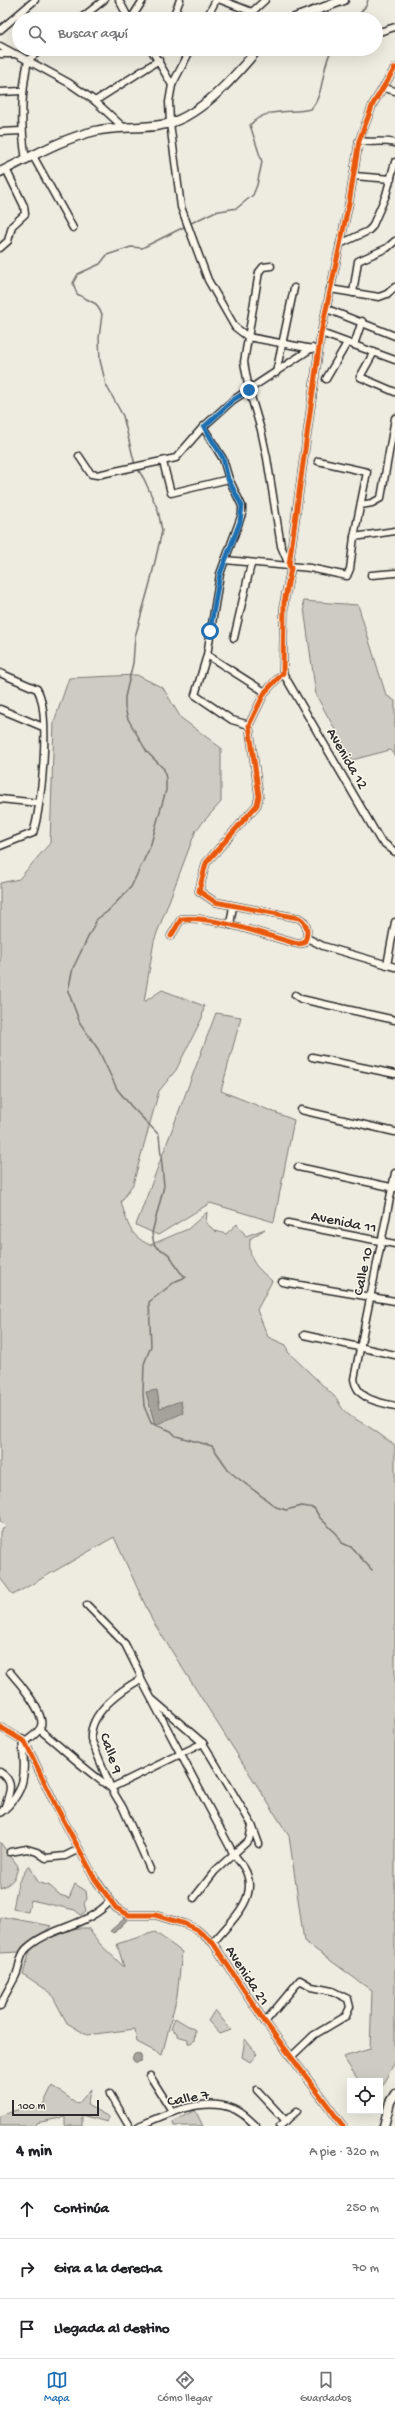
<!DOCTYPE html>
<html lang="es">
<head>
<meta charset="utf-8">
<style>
	:root { --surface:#fff; --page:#f2f2f2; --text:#202124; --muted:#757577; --line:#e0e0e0; --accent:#1f6fb2 }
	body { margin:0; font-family:"Gochi Hand",sans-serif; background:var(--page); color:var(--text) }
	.controls { position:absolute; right:12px; bottom:12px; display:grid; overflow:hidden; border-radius:0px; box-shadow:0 4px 16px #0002 }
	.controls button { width:36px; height:36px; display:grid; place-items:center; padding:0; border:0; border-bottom:1px solid var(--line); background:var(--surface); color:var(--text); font:20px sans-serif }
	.scale { position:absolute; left:12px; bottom:10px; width:87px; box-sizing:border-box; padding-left:4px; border:2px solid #2b2b2b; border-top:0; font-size:11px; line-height:14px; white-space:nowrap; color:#2b2b2b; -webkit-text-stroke:3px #fbf7ec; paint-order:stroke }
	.stop { position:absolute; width:12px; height:12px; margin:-9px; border:3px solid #1f6fb2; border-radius:50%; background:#fff }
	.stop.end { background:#1f6fb2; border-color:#fff; box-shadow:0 1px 4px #0008 }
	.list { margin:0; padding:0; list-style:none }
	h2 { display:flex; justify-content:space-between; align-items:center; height:52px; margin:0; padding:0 16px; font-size:17px }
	h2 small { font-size:13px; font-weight:400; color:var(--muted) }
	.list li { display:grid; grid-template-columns:26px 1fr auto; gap:12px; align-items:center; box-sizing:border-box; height:60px; padding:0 16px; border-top:1px solid var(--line) }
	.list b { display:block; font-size:15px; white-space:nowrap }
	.list em { font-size:13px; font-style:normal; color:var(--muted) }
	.icon { flex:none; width:22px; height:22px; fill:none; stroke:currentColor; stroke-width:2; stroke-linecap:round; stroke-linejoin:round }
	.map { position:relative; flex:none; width:395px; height:2126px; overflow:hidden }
	.search { position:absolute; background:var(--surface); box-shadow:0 4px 16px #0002; left:12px; right:12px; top:12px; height:44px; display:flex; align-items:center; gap:10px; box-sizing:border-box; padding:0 14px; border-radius:22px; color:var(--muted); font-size:15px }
	.sheet { height:232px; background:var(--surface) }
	nav { display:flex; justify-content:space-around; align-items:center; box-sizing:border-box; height:56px; border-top:1px solid var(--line); background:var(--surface); font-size:11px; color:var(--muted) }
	nav a { display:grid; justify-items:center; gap:2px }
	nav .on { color:var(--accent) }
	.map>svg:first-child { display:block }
	.green { fill:#cecbc2; stroke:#7c7b76 }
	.water { fill:#a4a29a; stroke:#74726e }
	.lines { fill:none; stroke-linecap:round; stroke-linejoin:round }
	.stream { stroke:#74726e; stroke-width:1.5 }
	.minor-casing { stroke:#2b2b2b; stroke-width:9 }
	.secondary-casing { stroke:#2b2b2b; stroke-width:11 }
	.minor { stroke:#fbf7ec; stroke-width:6 }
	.secondary { stroke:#fbf7ec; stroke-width:8 }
	.cycleway-casing { stroke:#fbf7ec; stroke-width:8 }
	.cycleway { stroke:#e8590c; stroke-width:5 }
	.route { stroke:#1f6fb2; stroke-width:5 }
	.labels { text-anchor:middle; stroke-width:3; stroke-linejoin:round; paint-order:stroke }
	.street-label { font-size:15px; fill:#2b2b2b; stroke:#fbf7ec }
</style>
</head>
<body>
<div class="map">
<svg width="395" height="2126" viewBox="0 0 395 2126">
	<rect width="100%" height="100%" fill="#eeebe0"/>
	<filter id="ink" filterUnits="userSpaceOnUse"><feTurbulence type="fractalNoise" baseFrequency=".025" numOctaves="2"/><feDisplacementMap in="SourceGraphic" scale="8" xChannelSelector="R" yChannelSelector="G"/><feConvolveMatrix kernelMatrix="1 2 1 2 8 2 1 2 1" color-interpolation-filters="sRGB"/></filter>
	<g filter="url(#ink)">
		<g class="green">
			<polygon points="303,601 358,605 386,695 395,701 395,756 390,750 352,760 316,695"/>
			<path d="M137 675 163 688 181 718 221 748V802L196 830 154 941 144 1002 162 990 204 1006 202 1018 176 1070 159 1091 133 1184 121 1202C128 1223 128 1235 150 1245L188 1229 207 1212 206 1223 215 1231 226 1234 237 1224 246 1236 265 1229 250 1239C248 1262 257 1267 272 1281L257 1310 268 1337 286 1345 288 1352 337 1399C344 1416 355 1418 369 1427 378 1432 386 1440 395 1445V2062L380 2089V2081H359L343 2057 370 2049 372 1991 304 1941 289 1836 152 1620 114 1537 13 1595 0 1578V1531L6 1527 0 1521V883L19 879 50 843 54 722 69 678Z"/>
			<polygon points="216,1013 241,1017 221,1091 294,1120 274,1222 210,1203 158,1235 136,1225"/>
			<path d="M0 1842 18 1866C16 1878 12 1884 0 1888Z"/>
			<polygon points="29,1865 38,1882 50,1886 60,1895 69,1898 75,1884 86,1891 87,1899 84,1903 86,1911 81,1915 75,1910 31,1900 28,1912 13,1909 18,1883"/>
			<polygon points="4,1917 52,1926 19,1952 0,1953 0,1919"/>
			<polygon points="79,1928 88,1928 100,1944 124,1967 117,1944 155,1932 182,1952 177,1996 162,2055 137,2042 135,2029 87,2035 67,2023 51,1993 23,1974 30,1951 54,1932"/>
			<polygon points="215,2010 231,2030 220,2034 208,2021"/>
			<polygon points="175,2018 195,2030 194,2041 190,2043 188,2043 188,2039 177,2036 177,2033 171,2029"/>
			<polygon points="245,2039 257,2054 250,2062 242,2057"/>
			<polygon points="52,2086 78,2104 91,2089 87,2105 109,2117 107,2122 82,2115 82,2126 65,2126 65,2117 36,2123 35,2126 0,2126 0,2116 31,2105 36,2109 44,2103"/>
			<polygon points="195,2110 203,2126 174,2126 173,2122"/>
		</g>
		<g class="water">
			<polygon points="157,1390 160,1408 181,1401 183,1413 155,1425 146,1392"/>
			<polygon points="125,1918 127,1920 114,1933 110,1931"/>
			<circle cx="137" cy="2058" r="4.5"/>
		</g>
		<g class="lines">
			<g class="stream">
				<polyline points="355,19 366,6 368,0"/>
				<path d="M189 224 214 212 237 208 253 195 257 185 262 162 250 125C266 107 289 114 311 109 325 93 321 68 332 49"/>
				<polyline points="135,465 123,416 106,385 100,360 99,338 102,314 96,304 77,294 73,283 78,274 100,264 107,255 131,247 142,248 186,226"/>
				<path d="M137 468 144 479 158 510 162 531 150 583 135 637 133 663 125 697V708L128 719 147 752 164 769 166 779V790L150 847 131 887 107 912 97 919 73 968 68 991 80 1023 98 1049 117 1089 131 1106 159 1135 164 1186 152 1233 154 1244 157 1248C178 1255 172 1269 186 1277L176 1281 149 1302 151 1346 144 1364 143 1393 144 1406 151 1423 171 1431 176 1436 212 1446 230 1472 276 1507 286 1510 302 1506 314 1508 320 1518 337 1534 342 1543 351 1547 372 1570"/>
			</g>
			<defs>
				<g id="minor">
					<polyline points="119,0 129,19"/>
					<polyline points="221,0 252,12 256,19"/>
					<polyline points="252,12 265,0"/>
					<polyline points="80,19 104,0"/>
					<polyline points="131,19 143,0"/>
					<polyline points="172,19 180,0"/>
					<polyline points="206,19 216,0"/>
					<polyline points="0,30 35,0"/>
					<polyline points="376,33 395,27"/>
					<polyline points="0,46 15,54"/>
					<polyline points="151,49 172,85 169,102 170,123 181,207 208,280 235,327 248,337 318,350"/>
					<polyline points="0,54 16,54 69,83 95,101 123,127"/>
					<polyline points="172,85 191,49"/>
					<polyline points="384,88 395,91"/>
					<polyline points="0,92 22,91"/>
					<polyline points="95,101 159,60"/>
					<polyline points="0,132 21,131"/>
					<path d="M359 141C372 143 382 140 395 143"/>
					<polyline points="33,156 73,228"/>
					<path d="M26 160C20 125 21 94 28 60L42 49"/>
					<polyline points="354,176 391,179"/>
					<polyline points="340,244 368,231 372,227 386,195 395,162"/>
					<polyline points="0,248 8,241 12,226 25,214 24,206 6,169"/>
					<polyline points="271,266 263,267 259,272 244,362 249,390 261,430 267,458 281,546 289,565"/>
					<polyline points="330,289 379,297 387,294 395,287"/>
					<polyline points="353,293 358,261 387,248 395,241"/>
					<polyline points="327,309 395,336"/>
					<polyline points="321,333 395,360"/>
					<polyline points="354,345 362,321"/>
					<polyline points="374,352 360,377 395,392"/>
					<polyline points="276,373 294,288"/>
					<polyline points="326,379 347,343"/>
					<polyline points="203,427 223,459 229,479 242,506 242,514 220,574 207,655 195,695 232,720 249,725"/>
					<polyline points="79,456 91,474 97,475 176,458 203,427 233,400 312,348"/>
					<polyline points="163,462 171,493 229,479"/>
					<polyline points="361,505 372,503 381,498 395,418"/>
					<polyline points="354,537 395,531"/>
					<polyline points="225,560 310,568 347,576 350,569 354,537 367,472 318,461"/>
					<polyline points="371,575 395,573"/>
					<polyline points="234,638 251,564"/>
					<polyline points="207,655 265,692"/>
					<path d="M0 673 37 689C51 711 42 807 33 833L0 846"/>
					<polyline points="283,673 380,840 395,852"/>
					<polyline points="0,709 43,727"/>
					<polyline points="0,799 39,803"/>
					<polyline points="230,925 233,906"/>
					<path d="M171 936 181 919C212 915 267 936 298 944L304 943C309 934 308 923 299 918L215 902 199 891 206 863 257 805 259 796 249 725 265 692 283 673 284 603 291 568 289 565 321 333 349 203 359 141 373 104 395 68"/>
					<polyline points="307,938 323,946 395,967"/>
					<polyline points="387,965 395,922"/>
					<polyline points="295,995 301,999 395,1020"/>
					<polyline points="312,1057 395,1074"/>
					<polyline points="301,1110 395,1132"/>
					<polyline points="298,1167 395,1188"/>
					<path d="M395 1173 354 1379C357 1400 379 1402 395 1406"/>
					<polyline points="288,1223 395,1244"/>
					<polyline points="282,1282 395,1301"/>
					<polyline points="304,1335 395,1355"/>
					<path d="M87 1605 125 1644 140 1674 141 1679C121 1690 89 1713 91 1739L111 1788 123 1808 150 1869"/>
					<path d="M10 1672C19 1682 45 1713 41 1726 39 1733 30 1738 25 1742"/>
					<path d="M141 1679 233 1853C238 1860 245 1867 247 1874 257 1901 228 1924 213 1943"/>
					<polyline points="153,1700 203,1743 252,1825 259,1844"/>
					<polyline points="0,1727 25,1742 56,1806 95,1879 116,1908 129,1915 155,1915 185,1924 196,1929 213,1943 265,2022 343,2126"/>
					<path d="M40 1730C64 1749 86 1771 111 1788"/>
					<path d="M0 1772C16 1782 9 1794 4 1809"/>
					<polyline points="111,1788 203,1743"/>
					<path d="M0 1813C28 1791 25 1772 22 1739"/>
					<polyline points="10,1852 27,1849 37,1852 46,1858 65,1856 79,1849"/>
					<polyline points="194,1898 215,1871 249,1840 252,1826"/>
					<path d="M0 2007C4 1995 11 1986 16 1975 20 1967 19 1956 26 1949 50 1926 88 1927 110 1901"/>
					<polyline points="265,2022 300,1980 312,1987 332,1991 348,1999 350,2007 346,2016 314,2035 291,2057"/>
					<polyline points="150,2076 172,2111"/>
					<polyline points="257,2090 286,2121"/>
					<polyline points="110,2094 129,2126"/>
					<path d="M139 2126C166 2114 202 2097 231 2108 241 2111 249 2119 256 2126"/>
					<polyline points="280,2126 297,2111"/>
				</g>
				<g id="secondary">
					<polyline points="292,19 344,0"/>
					<path d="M0 172C31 157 61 139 95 131 117 126 139 129 161 125 198 120 236 75 258 49"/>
					<polyline points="384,2126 390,2102 395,2094"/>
				</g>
			</defs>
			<use href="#minor" class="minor-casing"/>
			<use href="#secondary" class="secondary-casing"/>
			<use href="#minor" class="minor"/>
			<use href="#secondary" class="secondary"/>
			<defs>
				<g id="cycleway">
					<path d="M171 936 181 919C212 915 267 936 298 944L304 943C309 934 308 923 299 918L215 902 199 891 206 863 257 805 259 796 249 725 265 692 283 673 284 603 291 568 289 565 321 333 349 203 359 141 373 104 395 68"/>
					<polyline points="0,1727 25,1742 56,1806 95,1879 116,1908 129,1915 155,1915 185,1924 196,1929 213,1943 265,2022 343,2126"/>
				</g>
			</defs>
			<use href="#cycleway" class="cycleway-casing"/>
			<use href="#cycleway" class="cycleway"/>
		</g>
	</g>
	<g class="lines" filter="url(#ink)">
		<polyline class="route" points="210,631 220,574 240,522 242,506 228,479 223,458 204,427 233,400 249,390"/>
	</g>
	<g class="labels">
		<g class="street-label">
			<text transform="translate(348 758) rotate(60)" y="5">Avenida 12</text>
			<text transform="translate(344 1221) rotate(11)" y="5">Avenida 11</text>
			<text transform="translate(362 1271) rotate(-78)" y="5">Calle 10</text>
			<text transform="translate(112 1753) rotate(71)" y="5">Calle 9</text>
			<text transform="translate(248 1975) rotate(57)" y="5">Avenida 21</text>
			<text transform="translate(188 2097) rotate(-10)" y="5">Calle 7</text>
		</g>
	</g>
</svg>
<div class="controls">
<button><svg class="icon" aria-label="locate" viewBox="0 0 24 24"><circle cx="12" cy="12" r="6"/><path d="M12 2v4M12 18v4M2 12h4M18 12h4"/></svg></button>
</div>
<div class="scale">100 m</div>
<div class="stop" style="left:210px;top:631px"></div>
<div class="stop end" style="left:249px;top:390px"></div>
<div class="search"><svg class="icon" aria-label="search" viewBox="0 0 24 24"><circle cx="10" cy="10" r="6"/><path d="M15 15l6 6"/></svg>Buscar aquí</div>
</div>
<section class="sheet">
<h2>4 min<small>A pie · 320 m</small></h2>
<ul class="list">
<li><svg class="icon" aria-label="ahead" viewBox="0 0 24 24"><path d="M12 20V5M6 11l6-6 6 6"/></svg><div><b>Continúa</b></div><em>250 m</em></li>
<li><svg class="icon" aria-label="right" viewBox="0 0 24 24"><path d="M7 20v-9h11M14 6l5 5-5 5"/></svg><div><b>Gira a la derecha</b></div><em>70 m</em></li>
<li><svg class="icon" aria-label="arrive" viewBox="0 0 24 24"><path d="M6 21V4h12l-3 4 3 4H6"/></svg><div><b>Llegada al destino</b></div></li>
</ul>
</section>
<nav>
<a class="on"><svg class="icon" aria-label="map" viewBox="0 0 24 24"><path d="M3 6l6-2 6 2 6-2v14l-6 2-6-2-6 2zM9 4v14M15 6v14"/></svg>Mapa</a>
<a><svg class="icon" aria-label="directions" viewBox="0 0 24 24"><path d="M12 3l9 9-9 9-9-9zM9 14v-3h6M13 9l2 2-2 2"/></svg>Cómo llegar</a>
<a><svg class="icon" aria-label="saved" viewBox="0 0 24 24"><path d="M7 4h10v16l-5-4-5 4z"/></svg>Guardados</a>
</nav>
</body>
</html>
